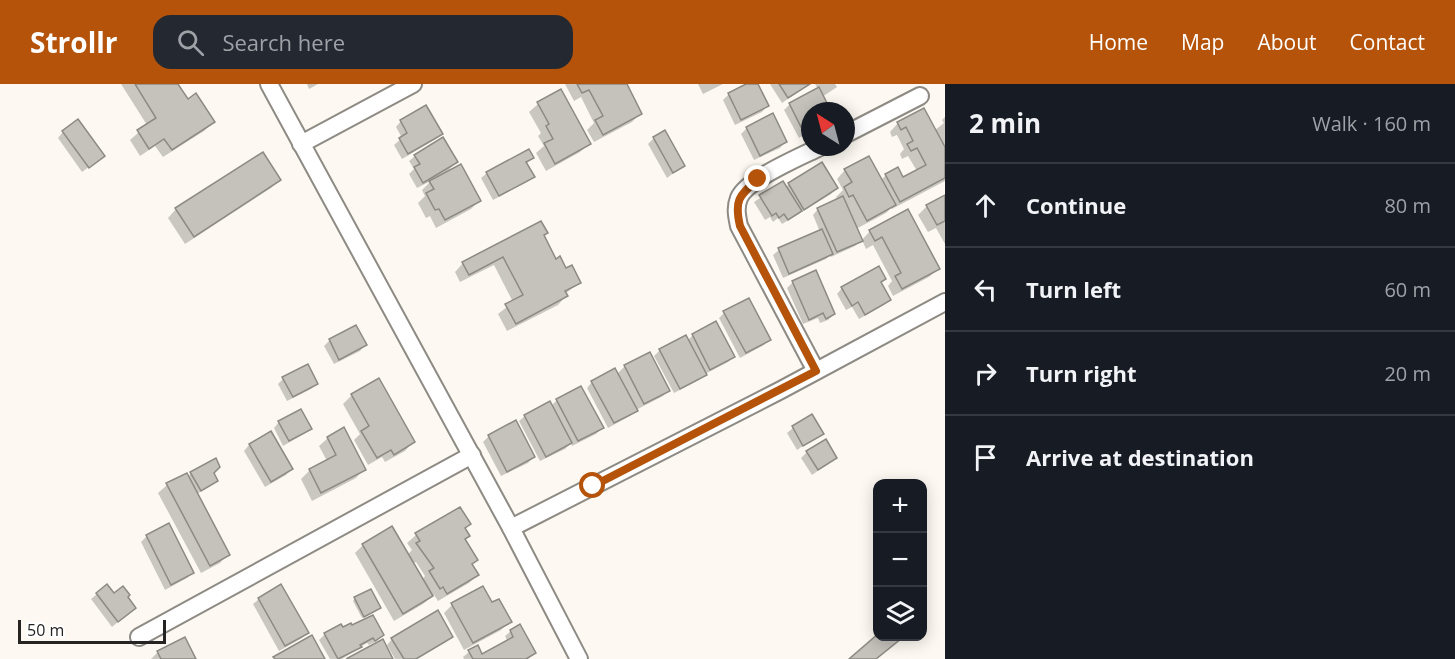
<!DOCTYPE html>
<html lang="en">
<head>
<meta charset="utf-8">
<style>
	:root { --surface:#171b24; --page:#242831; --text:#f1f3f6; --muted:#9ea1a6; --line:#363941; --accent:#b45309 }
	body { margin:0; font-family:"Open Sans",sans-serif; background:var(--page); color:var(--text) }
	.controls { position:absolute; right:18px; bottom:18px; display:grid; overflow:hidden; border-radius:12px; box-shadow:0 3px 15px #0003 }
	.controls button { width:54px; height:54px; display:grid; place-items:center; padding:0; border:0; border-bottom:2px solid var(--line); background:var(--surface); color:var(--text); font:30px sans-serif }
	.compass { position:absolute; left:801px; top:18px; width:54px; height:54px; border-radius:50%; background:var(--surface); box-shadow:0 3px 15px #0003; rotate:324deg }
	.scale { position:absolute; left:18px; bottom:15px; width:148px; box-sizing:border-box; padding-left:6px; border:3px solid #262422; border-top:0; font-size:16px; line-height:21px; white-space:nowrap; color:#262422; -webkit-text-stroke:4px #fff; paint-order:stroke }
	.stop { position:absolute; width:18px; height:18px; margin:-14px; border:4px solid #b45309; border-radius:50%; background:#fff }
	.stop.end { background:#b45309; border-color:#fff; box-shadow:0 2px 6px #0008 }
	.list { margin:0; padding:0; list-style:none }
	h2 { display:flex; justify-content:space-between; align-items:center; height:78px; margin:0; padding:0 24px; font-size:26px }
	h2 small { font-size:20px; font-weight:400; color:var(--muted) }
	.list li { display:grid; grid-template-columns:39px 1fr auto; gap:18px; align-items:center; box-sizing:border-box; height:84px; padding:0 24px; border-top:2px solid var(--line) }
	.list b { display:block; font-size:22px; white-space:nowrap }
	.list em { font-size:20px; font-style:normal; color:var(--muted) }
	.icon { flex:none; width:33px; height:33px; fill:none; stroke:currentColor; stroke-width:2; stroke-linecap:round; stroke-linejoin:round }
	.map { position:relative; flex:none; width:945px; height:575px; overflow:hidden }
	header { display:flex; align-items:center; gap:36px; box-sizing:border-box; height:84px; padding:0 30px; background:var(--accent); color:#fff }
	header strong { font-size:28px }
	nav { display:flex; gap:33px; margin-inline-start:auto; font-size:21px }
	.search { width:420px; height:54px; background:var(--page); display:flex; align-items:center; gap:15px; box-sizing:border-box; padding:0 21px; border-radius:18px; color:var(--muted); font-size:22px }
	main { display:flex }
	aside { flex:1; background:var(--surface) }
	.map>svg:first-child { display:block }
	.shadow { fill:#0003; fill-rule:evenodd }
	.building { fill:#c5c1bb; stroke:#8d8a84; stroke-width:1.5 }
	.lines { fill:none; stroke-linecap:round; stroke-linejoin:round }
	.street-casing { stroke:#8e8a84; stroke-width:20 }
	.street { stroke:#fff; stroke-width:16 }
	.route { stroke:#b45309; stroke-width:8 }
</style>
</head>
<body>
<header>
<strong>Strollr</strong>
<div class="search"><svg class="icon" aria-label="search" viewBox="0 0 24 24"><circle cx="10" cy="10" r="6"/><path d="M15 15l6 6"/></svg>Search here</div>
<nav><a>Home</a><a>Map</a><a>About</a><a>Contact</a></nav>
</header>
<main>
<div class="map">
<svg width="945" height="575" viewBox="0 0 945 575">
	<rect width="100%" height="100%" fill="#fdf9f2"/>
	<g class="shadow">
		<polygon points="121,0 176,0 187,17 213,38 204,47 163,73 155,62 140,72 130,56 147,41"/>
		<polygon points="307,0 318,0 309,5"/>
		<polygon points="565,0 625,0 640,30 632,38 594,58 587,46 594,39 581,13 574,17"/>
		<polygon points="698,0 723,0 703,10"/>
		<polygon points="749,0 756,0 767,22 762,28 735,41 723,16 729,10"/>
		<polygon points="770,0 810,0 782,19"/>
		<polygon points="815,0 835,0 837,3 822,13 829,27 810,27 810,48 799,54 784,26 790,20 818,5"/>
		<polygon points="561,7 589,60 580,68 546,87 536,69 544,62 538,52 541,49 529,28 538,20"/>
		<polygon points="945,33 945,97 892,125 891,124 886,129 856,145 861,156 855,162 831,173 830,171 826,175 783,194 773,171 779,166 820,148 813,131 818,125 838,116 836,113 843,106 837,95 845,86 881,96 886,91 903,95 917,87 908,72 902,75 900,70 904,65 897,51 892,53 890,48 898,39 935,46 944,39 942,36"/>
		<polygon points="401,37 441,50 436,55 402,75 394,61 402,54 396,43"/>
		<polygon points="747,44 785,58 780,64 754,76 741,50"/>
		<polygon points="63,48 97,77 82,88 58,54"/>
		<polygon points="654,54 683,82 667,94 648,60"/>
		<polygon points="415,72 456,78 446,89 479,117 471,125 436,144 430,132 426,134 418,119 425,112 422,106 431,97 417,104 409,90 414,85 409,77"/>
		<polygon points="532,74 526,80 533,93 527,98 493,116 481,94 487,89"/>
		<polygon points="279,96 271,104 185,160 168,134 176,125"/>
		<polygon points="782,99 785,104 789,100 836,104 831,110 782,140 778,134 773,138 770,133 765,136 754,118"/>
		<polygon points="945,112 945,160 936,144 928,148 918,131 927,122"/>
		<polygon points="908,127 938,185 929,193 893,212 888,202 892,197 873,161 866,165 862,156 870,147"/>
		<polygon points="543,152 555,177 579,199 565,210 566,212 558,221 507,247 498,230 513,218 494,181 460,198 455,188 463,179"/>
		<polygon points="884,195 880,199 889,216 884,221 859,235 852,223 846,226 837,210 842,204"/>
		<polygon points="793,198 834,230 828,236 820,239 818,234 803,240 787,204"/>
		<polygon points="724,229 769,255 764,261 740,274 719,234"/>
		<polygon points="716,239 733,273 728,278 705,290 699,296 674,309 654,272 660,266 687,257 692,252"/>
		<polygon points="330,256 365,261 360,267 334,280 324,262"/>
		<polygon points="649,270 668,306 663,312 636,326 630,332 608,344 587,304 592,298 617,290 625,282"/>
		<polygon points="283,295 316,300 311,305 287,317 278,300"/>
		<polygon points="378,296 413,358 405,367 385,378 382,373 368,381 354,356 360,350 343,320 352,311"/>
		<polygon points="557,316 602,344 596,350 572,362 571,359 565,365 540,377 519,337 525,332 551,322"/>
		<polygon points="279,338 310,345 304,350 283,362 274,344"/>
		<polygon points="793,344 822,349 797,366 787,349"/>
		<polygon points="271,349 291,385 286,391 265,403 244,367 249,361"/>
		<polygon points="489,352 534,373 528,379 501,392 483,358"/>
		<polygon points="328,354 364,385 356,394 312,417 301,395 310,386 327,377 319,362"/>
		<polygon points="807,368 836,374 812,391 801,374"/>
		<polygon points="191,389 212,389 216,397 197,410 228,470 220,479 201,489 158,409 167,401 186,391 188,393"/>
		<path d="M460 425 464 445V456L476 476 471 481 477 491 469 499 438 517 434 511 423 520 394 537 355 469 363 461 407 471 412 466 407 459 416 451ZM416 478 425 492 422 496 412 480Z"/>
		<polygon points="168,442 193,489 187,494 165,506 141,458 146,453"/>
		<polygon points="97,510 126,513 134,524 112,543 91,515"/>
		<polygon points="355,514 376,526 362,534 353,517"/>
		<polygon points="259,515 308,549 302,554 279,567 253,520"/>
		<polygon points="491,520 510,537 501,546 464,566 444,529 452,521"/>
		<polygon points="342,545 382,551 377,557 369,561 367,559 342,575 330,575 319,556 325,550"/>
		<polygon points="511,547 534,569 528,575 464,575 463,573 469,568 477,563 482,572 508,558 505,552"/>
		<polygon points="451,552 446,558 417,575 395,575 387,561 392,555"/>
		<polygon points="158,568 195,575 151,575"/>
	</g>
	<g class="building">
		<polygon points="135,0 178,0 188,15 196,9 215,38 172,66 164,55 149,65 137,46 156,34"/>
		<polygon points="577,0 627,0 642,30 603,51 595,36 603,32 589,6 582,9"/>
		<polygon points="746,0 758,0 769,22 741,36 728,9"/>
		<polygon points="779,0 810,0 788,14"/>
		<polygon points="819,3 831,27 810,27 810,46 804,49 789,19"/>
		<polygon points="561,5 591,60 555,80 544,59 553,55 546,42 549,40 537,18"/>
		<polygon points="426,21 443,50 408,70 399,54 407,49 400,36"/>
		<polygon points="924,24 945,63 945,94 900,118 885,90 898,83 903,93 926,81 917,64 911,67 907,60 913,57 906,43 901,46 897,38"/>
		<polygon points="773,29 787,58 760,72 746,43"/>
		<polygon points="78,35 105,72 89,84 62,47"/>
		<polygon points="665,46 685,82 673,89 653,53"/>
		<polygon points="443,53 458,78 423,99 414,83 420,80 414,71"/>
		<polygon points="529,65 534,74 526,78 535,93 499,112 486,88"/>
		<polygon points="263,68 281,96 194,153 175,124"/>
		<polygon points="869,72 896,121 867,137 853,111 849,113 844,103 852,98 844,85"/>
		<polygon points="822,78 838,104 804,126 788,99"/>
		<polygon points="461,80 481,117 445,136 439,125 435,126 426,109 434,105 429,97"/>
		<polygon points="783,97 802,127 788,136 784,130 779,134 776,129 772,132 759,111"/>
		<polygon points="945,111 945,137 937,141 926,121"/>
		<polygon points="843,112 863,157 837,168 817,124"/>
		<polygon points="908,125 940,185 902,205 895,192 901,189 882,153 875,157 869,146"/>
		<polygon points="541,137 548,149 544,151 556,175 560,172 566,184 572,181 581,199 565,207 568,212 516,240 505,220 523,211 503,173 469,191 462,178"/>
		<polygon points="822,145 833,170 789,190 778,164"/>
		<polygon points="879,182 886,195 881,198 891,216 865,231 858,218 852,222 841,203"/>
		<polygon points="816,186 835,230 826,235 823,229 809,236 792,197"/>
		<polygon points="749,214 771,256 746,269 723,227"/>
		<polygon points="716,237 735,273 710,286 692,250"/>
		<polygon points="356,241 367,261 339,276 329,255"/>
		<polygon points="686,251 707,291 680,305 659,265"/>
		<polygon points="650,268 670,307 644,320 624,281"/>
		<polygon points="308,280 318,300 293,313 282,293"/>
		<polygon points="615,284 638,327 614,339 591,297"/>
		<polygon points="379,294 415,358 394,371 391,366 377,374 361,347 369,342 351,310"/>
		<polygon points="581,302 604,344 578,357 556,315"/>
		<polygon points="550,317 572,359 546,373 524,331"/>
		<polygon points="301,325 312,345 289,357 278,337"/>
		<polygon points="812,330 824,350 803,362 792,342"/>
		<polygon points="516,336 535,373 507,388 488,351"/>
		<polygon points="344,343 366,386 321,409 309,385 336,371 327,353"/>
		<polygon points="271,347 293,385 271,398 249,360"/>
		<polygon points="826,355 837,374 818,386 806,367"/>
		<polygon points="216,374 220,383 214,389 218,397 201,407 190,388"/>
		<polygon points="187,389 230,471 210,482 166,399"/>
		<polygon points="460,423 471,440 465,444 470,452 465,455 478,476 472,480 479,491 447,510 443,503 440,505 429,487 434,484 416,459 420,457 415,449"/>
		<polygon points="169,439 194,489 171,501 146,451"/>
		<polygon points="392,442 433,512 403,530 362,460"/>
		<polygon points="107,500 114,509 123,502 130,511 128,513 136,524 118,538 96,509"/>
		<polygon points="281,500 309,549 285,562 258,514"/>
		<polygon points="483,502 492,518 499,515 512,538 473,559 451,519"/>
		<polygon points="371,505 381,524 364,533 354,513"/>
		<polygon points="438,526 453,553 416,575 404,575 391,554"/>
		<polygon points="373,531 384,551 375,557 373,554 360,561 362,563 338,575 324,549 341,540 343,543 351,539 352,541"/>
		<polygon points="520,540 536,569 526,575 473,575 468,566 478,561 482,570 513,553 510,546"/>
		<polygon points="878,550 878,552 902,554 876,575 849,575"/>
		<polygon points="312,551 325,575 275,575 273,573"/>
		<polygon points="185,553 196,575 161,575 157,567"/>
		<polygon points="383,555 393,575 346,575"/>
	</g>
	<g class="lines">
		<defs>
			<g id="street">
				<polyline points="269,0 511,444 579,575"/>
				<polyline points="846,50 920,12"/>
				<polyline points="301,60 413,0"/>
				<path d="M816 287 739 142C737 132 735 124 739 114 747 95 800 73 820 63"/>
				<polyline points="511,444 781,306 945,218"/>
				<polyline points="139,553 472,371"/>
			</g>
		</defs>
		<use href="#street" class="street-casing"/>
		<use href="#street" class="street"/>
	</g>
	<g class="lines">
		<path class="route" d="M593 402 816 287 740 142C734 116 739 112 758 95"/>
	</g>
</svg>
<div class="controls">
<button>+</button>
<button>−</button>
<button><svg class="icon" aria-label="layers" viewBox="0 0 24 24"><path d="M12 4l9 5-9 5-9-5zM3 14l9 5 9-5"/></svg></button>
</div>
<svg class="compass" viewBox="-18 -18 36 36"><path d="M0-13l5 13h-10z" fill="#e53935"/><path d="M0 13l5-13h-10z" fill="#9ea1a6"/></svg>
<div class="scale">50 m</div>
<div class="stop" style="left:593px;top:402px"></div>
<div class="stop end" style="left:758px;top:95px"></div>
</div>
<aside>
<h2>2 min<small>Walk · 160 m</small></h2>
<ul class="list">
<li><svg class="icon" aria-label="ahead" viewBox="0 0 24 24"><path d="M12 20V5M6 11l6-6 6 6"/></svg><div><b>Continue</b></div><em>80 m</em></li>
<li><svg class="icon" aria-label="left" viewBox="0 0 24 24"><path d="M17 20v-9H6M10 6l-5 5 5 5"/></svg><div><b>Turn left</b></div><em>60 m</em></li>
<li><svg class="icon" aria-label="right" viewBox="0 0 24 24"><path d="M7 20v-9h11M14 6l5 5-5 5"/></svg><div><b>Turn right</b></div><em>20 m</em></li>
<li><svg class="icon" aria-label="arrive" viewBox="0 0 24 24"><path d="M6 21V4h12l-3 4 3 4H6"/></svg><div><b>Arrive at destination</b></div></li>
</ul>
</aside>
</main>
</body>
</html>
